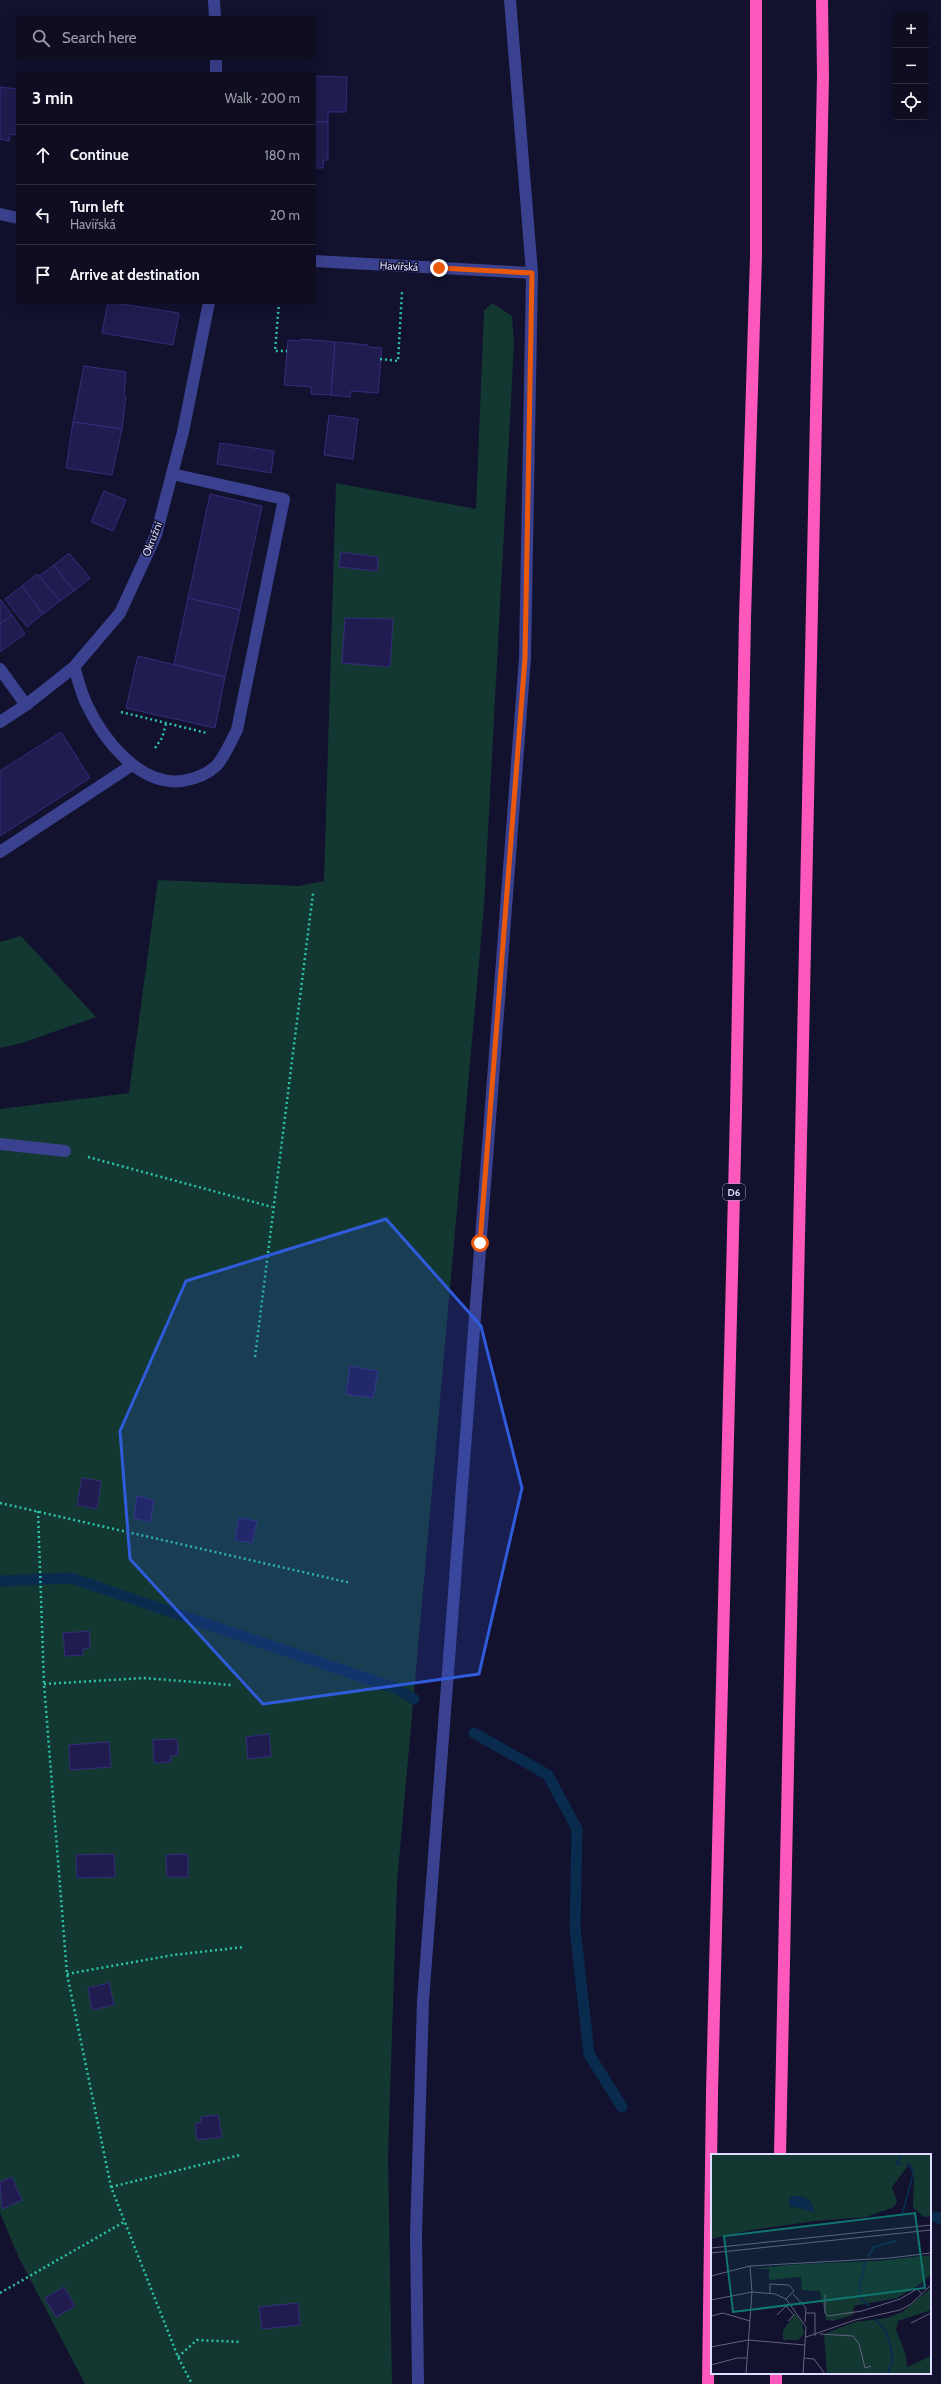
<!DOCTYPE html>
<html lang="en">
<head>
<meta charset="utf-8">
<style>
	:root { --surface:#0e0d22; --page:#17162a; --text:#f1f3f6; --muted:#9b9ca5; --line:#2e2d40 }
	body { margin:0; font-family:Cabin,sans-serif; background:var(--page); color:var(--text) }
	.controls { position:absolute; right:12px; top:12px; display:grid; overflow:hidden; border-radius:4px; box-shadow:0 4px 16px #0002 }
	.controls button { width:36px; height:36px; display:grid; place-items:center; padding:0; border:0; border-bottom:1px solid var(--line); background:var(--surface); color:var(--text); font:20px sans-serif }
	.stop { position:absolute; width:12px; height:12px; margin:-9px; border:3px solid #ea580c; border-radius:50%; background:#fff }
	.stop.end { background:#ea580c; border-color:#fff; box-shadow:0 1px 4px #0008 }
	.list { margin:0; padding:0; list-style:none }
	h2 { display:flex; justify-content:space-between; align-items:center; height:52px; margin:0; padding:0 16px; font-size:17px }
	h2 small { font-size:13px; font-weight:400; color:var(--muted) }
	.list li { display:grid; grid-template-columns:26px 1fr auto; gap:12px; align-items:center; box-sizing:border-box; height:60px; padding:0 16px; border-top:1px solid var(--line) }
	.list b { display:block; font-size:15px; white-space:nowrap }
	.list p { margin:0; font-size:13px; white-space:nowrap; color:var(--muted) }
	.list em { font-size:13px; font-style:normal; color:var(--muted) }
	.icon { flex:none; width:22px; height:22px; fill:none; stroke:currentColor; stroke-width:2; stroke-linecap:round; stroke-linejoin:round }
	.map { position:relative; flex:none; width:941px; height:2384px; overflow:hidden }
	.search { position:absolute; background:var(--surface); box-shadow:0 4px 16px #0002; left:16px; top:16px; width:300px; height:44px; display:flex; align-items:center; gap:10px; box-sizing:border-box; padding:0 14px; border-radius:4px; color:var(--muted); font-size:15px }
	.panel { position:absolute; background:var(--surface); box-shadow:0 4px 16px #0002; left:16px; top:72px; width:300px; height:232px; border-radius:4px }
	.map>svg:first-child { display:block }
	.green { fill:#133832 }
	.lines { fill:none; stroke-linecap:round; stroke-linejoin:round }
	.stream { stroke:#092b4e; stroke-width:11 }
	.building { fill:#201c4f; stroke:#332d7c }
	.path { stroke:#2cc4a8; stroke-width:2.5; stroke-dasharray:2 3; stroke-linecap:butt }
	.minor { stroke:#3a418e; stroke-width:12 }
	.highway { stroke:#ff58bd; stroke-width:12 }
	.route { stroke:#ea580c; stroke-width:5 }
	.marked { fill:#305cdc; fill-opacity:0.2; stroke:#305cdc; stroke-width:3; stroke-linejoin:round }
	.labels { text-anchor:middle; stroke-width:3; stroke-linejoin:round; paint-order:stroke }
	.shield { fill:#12112e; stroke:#a0a0c0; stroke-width:1 }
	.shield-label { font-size:10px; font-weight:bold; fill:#dddeff }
	.street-label { font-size:11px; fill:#dddeff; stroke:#12112e }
	.inset-river { fill:none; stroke:#092b4e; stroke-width:2 }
	.inset-road { fill:none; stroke:#636382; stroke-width:1 }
	.view { fill:#0f766e; fill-opacity:0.15; stroke:#0f766e; stroke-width:2 }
	.inset-edge { fill:none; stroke:#dddeff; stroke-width:2 }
</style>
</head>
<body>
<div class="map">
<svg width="941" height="2384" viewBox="0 0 941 2384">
	<rect width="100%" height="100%" fill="#12112e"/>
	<g class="green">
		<polygon points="492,303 512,316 514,344 484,906 397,1883 388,2156 392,2384 85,2384 19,2258 0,2213 0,1109 129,1093 158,880 299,886 324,881 336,483 476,509 484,311"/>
		<polygon points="21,936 96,1017 22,1043 0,1048 0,942"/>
	</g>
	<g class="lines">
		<g class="stream">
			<polyline points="0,1581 71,1578 395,1688 414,1699"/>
			<polyline points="474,1733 548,1775 577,1829 575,1928 589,2054 622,2107"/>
			<polyline points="936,2217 941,2219"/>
		</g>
	</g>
	<g class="building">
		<polygon points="314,76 347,77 346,112 328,112 328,122 314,122"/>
		<polygon points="0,87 18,89 18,135 10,134 9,141 0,139"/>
		<polygon points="314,122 328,122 328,160 324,160 323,168 314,168"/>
		<polygon points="108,302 179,313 173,345 102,333"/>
		<polygon points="302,339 335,342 331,395 311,394 311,387 284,385 288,340 301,341"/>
		<polygon points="335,342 368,345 368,347 382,348 378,393 351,391 350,397 331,395"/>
		<polygon points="84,366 126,372 124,395 126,396 122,429 73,422"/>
		<polygon points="329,415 358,419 353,459 324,455"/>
		<polygon points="73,422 122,429 112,475 66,468"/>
		<polygon points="220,443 274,451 271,473 217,464"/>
		<polygon points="104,491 126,500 113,531 91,522"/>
		<polygon points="210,494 262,506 240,610 188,598"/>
		<polygon points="341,552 378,557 377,571 339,567"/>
		<polygon points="69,553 90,578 74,591 54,565"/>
		<polygon points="54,565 74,591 60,601 39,576"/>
		<polygon points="37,574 60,601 43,614 22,586"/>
		<polygon points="22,586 43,614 27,627 5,599"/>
		<polygon points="188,598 240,610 225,677 174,664"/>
		<polygon points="0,599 12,615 0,624"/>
		<polygon points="12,615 25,634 0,652 0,624"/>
		<polygon points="345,618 393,619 390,667 342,663"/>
		<polygon points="138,656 225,677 215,728 126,708"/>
		<polygon points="61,732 90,778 0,836 0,771"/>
		<polygon points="350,1366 378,1371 373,1398 346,1394"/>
		<polygon points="82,1478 101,1481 97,1509 77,1505"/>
		<polygon points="137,1496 154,1500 150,1522 134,1518"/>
		<polygon points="239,1518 257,1521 252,1543 235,1540"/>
		<polygon points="89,1631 90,1648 83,1649 83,1655 65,1656 63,1633"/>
		<polygon points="269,1734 271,1756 248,1759 246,1737"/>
		<polygon points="177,1739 178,1755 170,1756 171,1762 154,1763 153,1740"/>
		<polygon points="109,1742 111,1767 70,1770 69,1745"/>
		<polygon points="114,1854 115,1877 77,1878 76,1855"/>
		<polygon points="188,1854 188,1877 167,1877 166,1855"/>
		<polygon points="109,1983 114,2005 92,2010 88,1988"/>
		<polygon points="218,2115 222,2137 197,2140 195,2124 202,2122 201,2117"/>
		<polygon points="12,2177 22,2200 2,2209 0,2182"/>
		<polygon points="64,2287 75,2306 56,2317 45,2298"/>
		<polygon points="298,2303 300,2325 262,2329 259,2307"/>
	</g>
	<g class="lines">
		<g class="path">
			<polyline points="279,302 275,351 287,351"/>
			<polyline points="380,359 398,361 402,292"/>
			<polyline points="121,712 207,733"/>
			<polyline points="155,748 162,738 166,724"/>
			<polyline points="88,1157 272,1207"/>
			<polyline points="255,1357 313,893"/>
			<polyline points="0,1503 351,1583"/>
			<polyline points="38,1511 44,1684 67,1974 111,2187 178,2357 192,2384"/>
			<polyline points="44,1684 144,1678 231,1685"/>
			<polyline points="67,1974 173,1955 244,1947"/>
			<polyline points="111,2187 240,2155"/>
			<polyline points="0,2293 124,2222"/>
			<polyline points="178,2357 197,2340 241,2342"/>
		</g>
		<g class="minor">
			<polyline points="214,0 215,18"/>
			<polyline points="216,58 216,74"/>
			<polyline points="0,214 18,218"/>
			<polyline points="314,261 532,273"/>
			<path d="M74 667C78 679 81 693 87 705 103 739 139 786 182 781 195 779 207 775 217 765 225 756 231 741 237 730L284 499 172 474"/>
			<polyline points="0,669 26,705"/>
			<polyline points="0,722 26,705 74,667 120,613 156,535 183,432 209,302"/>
			<polyline points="0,852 132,765"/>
			<polyline points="0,1144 65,1151"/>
			<polyline points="418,2384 416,2235 423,2001 525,658 532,273 510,0"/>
		</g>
		<g class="highway">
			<polyline points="780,2155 823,76 822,0"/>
			<polyline points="708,2384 712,2093 736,1111 745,618 756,256 756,0"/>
			<polyline points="776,2384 776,2373"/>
		</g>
	</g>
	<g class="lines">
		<polyline class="route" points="439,268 532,273 525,658 480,1243"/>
	</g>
	<path class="marked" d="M386 1219 481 1326 522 1488 479 1674 263 1704 130 1559 120 1431 186 1281Z"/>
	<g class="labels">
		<rect class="shield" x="723" y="1184" width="22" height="16" rx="3"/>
		<g class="shield-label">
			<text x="734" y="1196">D6</text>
		</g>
		<g class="street-label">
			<text transform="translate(399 266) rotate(3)" y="4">Havířská</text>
			<text transform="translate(152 539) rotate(-69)" y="4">Okružní</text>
		</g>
	</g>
	<g transform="translate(711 2154)">
		<rect width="220" height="220" fill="#12112e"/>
		<path d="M0 0H220V62L213 63 202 54 203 21 199 9 181 33 186 47 183 53 155 63 104 67 40 76 0 85ZM81 42H90L100 48 101 57 79 52 78 48ZM220 101V121L203 134 186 144 143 152 142 161 122 167 115 166 109 137 91 136 90 123 58 126V115H42L90 110 169 107ZM220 134V156L187 167 185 176 194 198 196 213 220 202V220H116L113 180 144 168 176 164 191 158ZM84 159 91 168 93 180 87 186H72V177Z" fill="#133832" fill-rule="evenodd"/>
		<path d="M81 42H90L100 48 104 58 79 52 78 48Z" fill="#092b4e"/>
		<path class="inset-river" d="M190 11 186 9 191 0M191 61 202 20 200 12 195 11M157 103 163 93 185 87M154 108 148 136 149 143 158 152M164 165 175 177 179 190 182 205 177 220"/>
		<path class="inset-road" d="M0 94 220 71M0 99 220 76M0 122 39 112 179 104 220 99M59 139V130L78 131 83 137 75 145M82 140 95 154 94 168M114 141V159L117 162 151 157 189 145 206 135 211 140M0 146 41 138 64 140 75 145 95 173 92 220M75 152 83 161 77 167M95 159H104V182M66 161 76 151M0 162 12 159 39 167M200 169 220 159M109 180 142 182 148 190 154 214 160 212M95 183 144 166 189 156 200 150 220 131M0 193 37 186 94 191M93 204 103 205 114 220M0 211 26 204H36M35 220 41 138 39 112"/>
		<path class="view" d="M204 59 214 134 22 158 13 82Z"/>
		<rect width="220" height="220" class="inset-edge"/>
	</g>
</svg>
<div class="controls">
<button>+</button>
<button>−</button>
<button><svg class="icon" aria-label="locate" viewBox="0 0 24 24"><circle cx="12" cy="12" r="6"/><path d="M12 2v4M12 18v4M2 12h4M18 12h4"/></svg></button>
</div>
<div class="stop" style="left:480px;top:1243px"></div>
<div class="stop end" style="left:439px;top:268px"></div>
<div class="search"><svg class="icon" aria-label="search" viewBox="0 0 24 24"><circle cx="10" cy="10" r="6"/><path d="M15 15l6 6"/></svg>Search here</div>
<section class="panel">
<h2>3 min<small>Walk · 200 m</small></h2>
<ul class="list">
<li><svg class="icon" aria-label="ahead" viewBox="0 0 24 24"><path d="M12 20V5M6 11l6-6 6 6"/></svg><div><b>Continue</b></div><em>180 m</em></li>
<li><svg class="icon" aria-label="left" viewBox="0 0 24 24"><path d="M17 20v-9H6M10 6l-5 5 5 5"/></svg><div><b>Turn left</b><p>Havířská</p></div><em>20 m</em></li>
<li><svg class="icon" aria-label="arrive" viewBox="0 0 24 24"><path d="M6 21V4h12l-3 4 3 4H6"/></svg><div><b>Arrive at destination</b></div></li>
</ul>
</section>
</div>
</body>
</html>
